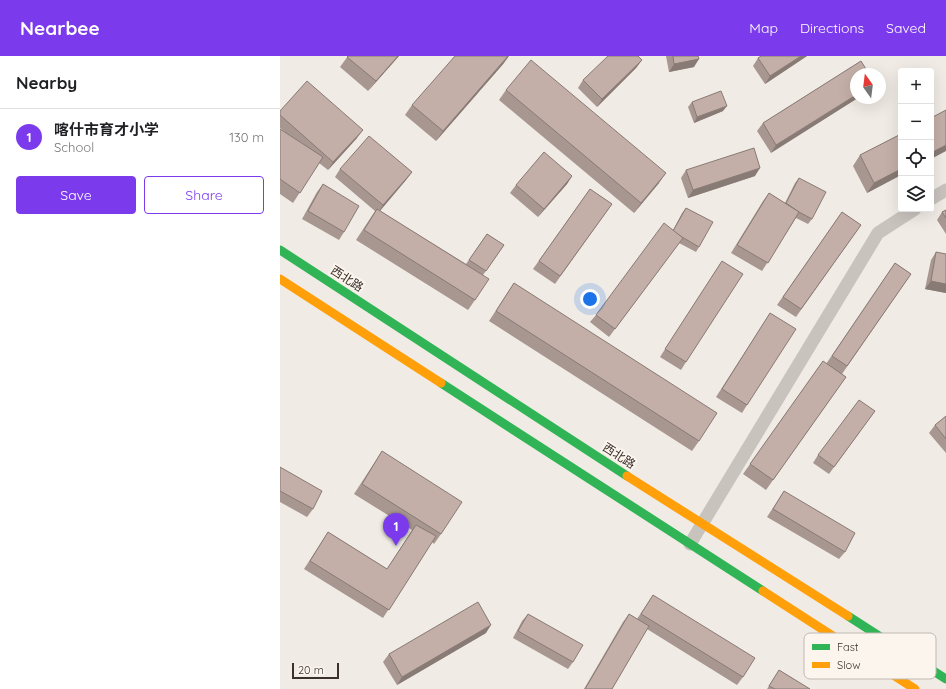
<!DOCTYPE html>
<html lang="en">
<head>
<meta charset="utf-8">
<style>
	:root { --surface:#fff; --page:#f6f6f6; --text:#202124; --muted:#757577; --line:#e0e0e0; --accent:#7c3aed }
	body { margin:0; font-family:Quicksand,"Noto Sans SC",sans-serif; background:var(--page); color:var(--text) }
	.controls { position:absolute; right:12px; top:12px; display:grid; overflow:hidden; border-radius:4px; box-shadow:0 4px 16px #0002 }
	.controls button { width:36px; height:36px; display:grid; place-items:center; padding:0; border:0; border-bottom:1px solid var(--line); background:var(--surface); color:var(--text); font:20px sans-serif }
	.compass { position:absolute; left:570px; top:12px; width:36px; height:36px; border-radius:50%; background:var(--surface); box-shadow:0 4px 16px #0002; rotate:346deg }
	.scale { position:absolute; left:12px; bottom:10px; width:47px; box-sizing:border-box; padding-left:4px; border:2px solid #3b302b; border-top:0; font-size:11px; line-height:14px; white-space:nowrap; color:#3b302b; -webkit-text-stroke:3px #fbf5ee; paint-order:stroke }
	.you { position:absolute; left:310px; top:243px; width:14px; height:14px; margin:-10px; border:3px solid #fff; border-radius:50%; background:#1a73e8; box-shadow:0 0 0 6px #1a73e833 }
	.badge { display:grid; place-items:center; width:26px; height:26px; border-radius:50%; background:var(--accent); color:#fff; font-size:13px; font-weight:700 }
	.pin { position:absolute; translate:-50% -33px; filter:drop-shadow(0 1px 2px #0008) }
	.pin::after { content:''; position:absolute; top:21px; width:14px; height:12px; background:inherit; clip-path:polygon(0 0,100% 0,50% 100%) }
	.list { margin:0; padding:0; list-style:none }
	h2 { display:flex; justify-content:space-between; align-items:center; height:52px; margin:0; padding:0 16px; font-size:17px }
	h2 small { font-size:13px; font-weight:400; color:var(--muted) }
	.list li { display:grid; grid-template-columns:26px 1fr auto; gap:12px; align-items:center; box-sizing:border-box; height:56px; padding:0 16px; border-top:1px solid var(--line) }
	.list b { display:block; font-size:15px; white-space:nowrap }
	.list p { margin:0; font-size:13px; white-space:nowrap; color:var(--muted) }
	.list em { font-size:13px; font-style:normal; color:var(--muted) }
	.actions { display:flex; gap:8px; padding:12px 16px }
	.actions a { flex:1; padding:9px 0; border:1px solid var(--accent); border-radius:4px; text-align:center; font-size:14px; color:var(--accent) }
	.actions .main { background:var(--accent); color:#fff }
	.icon { flex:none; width:22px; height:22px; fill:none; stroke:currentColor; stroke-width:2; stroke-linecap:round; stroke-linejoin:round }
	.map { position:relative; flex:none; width:666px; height:633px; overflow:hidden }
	header { display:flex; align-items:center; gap:24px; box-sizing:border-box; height:56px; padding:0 20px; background:var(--accent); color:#fff }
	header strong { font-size:19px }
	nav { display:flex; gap:22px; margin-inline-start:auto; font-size:14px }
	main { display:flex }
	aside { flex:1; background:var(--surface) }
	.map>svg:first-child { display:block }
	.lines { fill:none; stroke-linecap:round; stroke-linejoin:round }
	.street { stroke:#c9c3be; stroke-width:13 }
	.fast { stroke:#30b455; stroke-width:9 }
	.slow { stroke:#ff9f0a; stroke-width:9 }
	.wall { fill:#a89690 }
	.shaded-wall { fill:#887a75 }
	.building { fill:#c3afa7; stroke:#887a75 }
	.labels { text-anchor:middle; stroke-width:4; stroke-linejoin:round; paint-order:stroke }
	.street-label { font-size:12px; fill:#3b302b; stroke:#fbf5ee }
	.key { fill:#fbf5ee; stroke:#c1bab4; stroke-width:1 }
	.key-label { font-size:11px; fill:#3b302b }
</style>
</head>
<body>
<header>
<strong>Nearbee</strong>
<nav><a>Map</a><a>Directions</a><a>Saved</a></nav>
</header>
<main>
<aside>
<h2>Nearby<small></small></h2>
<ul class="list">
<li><span class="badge">1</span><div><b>喀什市育才小学</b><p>School</p></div><em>130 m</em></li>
</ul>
<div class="actions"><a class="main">Save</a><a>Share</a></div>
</aside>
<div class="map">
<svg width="666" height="633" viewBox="0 0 666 633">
	<rect width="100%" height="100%" fill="#f0ebe5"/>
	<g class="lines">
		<g class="street">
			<polyline points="651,143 666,134"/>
			<polyline points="410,488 598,177 635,153"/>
		</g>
		<g class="fast">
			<polyline points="0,194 347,420"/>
			<polyline points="161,327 483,535"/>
			<polyline points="568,560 666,623"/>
		</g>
		<g class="slow">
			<polyline points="0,223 161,327"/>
			<polyline points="347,420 568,560"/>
			<polyline points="483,535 635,633"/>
		</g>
	</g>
	<g class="wall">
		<polygon points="68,0 119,0 88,35 60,11"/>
		<polygon points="386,0 418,0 414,11 389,16"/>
		<polygon points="481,0 527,0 485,28 473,10 478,2"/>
		<polygon points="362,4 356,12 317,51 298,32 303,24"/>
		<polygon points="581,5 491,97 477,75 483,67"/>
		<polygon points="224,7 156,85 125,59 132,49"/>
		<polygon points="226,34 379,127 354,157 219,44"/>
		<polygon points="412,46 443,55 414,67 408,51"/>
		<polygon points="0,55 77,82 48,114 39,107 13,147 0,138 0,73 6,77 0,72"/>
		<polygon points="621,78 621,119 587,137 573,110 580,99"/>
		<polygon points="60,113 132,116 126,124 100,155 186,208 207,178 224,189 203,219 195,244 188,254 76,184 95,155 55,121"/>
		<polygon points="406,114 475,120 408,142 401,122"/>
		<polygon points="292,120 287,128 258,161 230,137 236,129"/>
		<polygon points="519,122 532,163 528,168 516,162 482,215 451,197 483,145 489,137 505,147 515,127"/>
		<polygon points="43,128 64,176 59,184 22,163 37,136"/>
		<polygon points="310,133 332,148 275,228 253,213"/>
		<polygon points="406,152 419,191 416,196 399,187 329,281 310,266 316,259 393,174 402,157"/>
		<polygon points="666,154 666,178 657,164 662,156"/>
		<polygon points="562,156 581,169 516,261 497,249"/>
		<polygon points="656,196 666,237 645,233 651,204"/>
		<polygon points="442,205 406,306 401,314 380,301"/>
		<polygon points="615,207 631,218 562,318 566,321 486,434 463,418 543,305 546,308"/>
		<polygon points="234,227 419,385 412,395 209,265"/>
		<polygon points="490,257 467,349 462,357 436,341"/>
		<polygon points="595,355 549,418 533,407 538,399"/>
		<polygon points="666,360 666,397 649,377 655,369"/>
		<polygon points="102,395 161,478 154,488 152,486 103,562 24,513 48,476 107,513 132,474 74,438"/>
		<polygon points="0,411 33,453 27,461 0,446"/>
		<polygon points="504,435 565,496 559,503 487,461"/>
		<polygon points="373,539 463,621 457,629 367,573 332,633 304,633 343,566 349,558 357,563"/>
		<polygon points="248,558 293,606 288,613 233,582 242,565"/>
		<polygon points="206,577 117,629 103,606 109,598"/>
		<polygon points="499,614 530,633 487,633"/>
	</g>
	<g class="shaded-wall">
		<polygon points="118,0 119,0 88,35 96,25"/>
		<polygon points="228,0 229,0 224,7 156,85 163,75"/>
		<polygon points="521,0 527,0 485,28 490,20"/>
		<polygon points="419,3 414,11 389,16 394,8"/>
		<polygon points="362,4 356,12 317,51 322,43"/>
		<polygon points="576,39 576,42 578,42 491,97 496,89"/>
		<polygon points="447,50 443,55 414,67 417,61"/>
		<polygon points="83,74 77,82 48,114 53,106"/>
		<polygon points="666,89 666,95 651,103 651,97"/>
		<polygon points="480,112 475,120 408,142 413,134"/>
		<polygon points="621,113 621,119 587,137 594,127"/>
		<polygon points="132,116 126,124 98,157 103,149"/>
		<polygon points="386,117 379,127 354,157 361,147"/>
		<polygon points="292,120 287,128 258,161 264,153"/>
		<polygon points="651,225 666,228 666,237 645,233"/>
		<polygon points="211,569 206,577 117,629 122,621"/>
	</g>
	<g class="building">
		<polygon points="68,0 118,0 96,25 67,1"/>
		<polygon points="175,0 228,0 163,75 132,49"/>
		<polygon points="328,0 358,0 362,4 322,43 303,24"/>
		<polygon points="393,0 418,0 419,3 394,8"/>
		<polygon points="481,0 521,0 490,20 478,2"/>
		<polygon points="251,4 386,117 361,147 226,34"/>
		<polygon points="581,5 589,18 576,18 576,39 496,89 483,67"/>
		<polygon points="27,25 83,74 53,106 0,59 0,55"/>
		<polygon points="441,35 447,50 417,61 412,46"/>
		<polygon points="666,54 666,89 651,97 651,62"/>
		<polygon points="0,73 43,101 20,137 0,123"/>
		<polygon points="621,78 621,113 594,127 580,99"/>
		<polygon points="89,80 132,116 103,149 60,113"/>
		<polygon points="474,92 480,112 413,134 406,114"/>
		<polygon points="264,96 292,120 264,153 236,129"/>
		<polygon points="519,122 546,136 532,163 519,156 506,147"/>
		<polygon points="43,128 79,150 64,176 28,155"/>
		<polygon points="310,133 332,148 280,220 259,205"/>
		<polygon points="489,137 519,156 488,207 457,189"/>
		<polygon points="406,152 433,166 419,191 402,181 393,175"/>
		<polygon points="97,153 209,223 195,244 84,174"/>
		<polygon points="666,154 666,162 662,156"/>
		<polygon points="562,156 581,169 521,253 503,241"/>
		<polygon points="384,167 403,182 335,273 316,259"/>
		<polygon points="207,178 224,189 206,215 189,204"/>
		<polygon points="656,196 666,198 666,228 651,225"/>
		<polygon points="442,205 463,218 406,306 385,293"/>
		<polygon points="615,207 631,218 567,310 552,300"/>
		<polygon points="234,227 437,357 419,385 216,255"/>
		<polygon points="490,257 516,273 467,349 442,333"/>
		<polygon points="543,305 566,321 493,424 470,408"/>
		<polygon points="579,344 595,355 554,411 538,399"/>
		<polygon points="666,360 666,383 655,369"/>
		<polygon points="102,395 182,446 161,478 82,428"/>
		<polygon points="0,411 42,435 33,453 0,435"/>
		<polygon points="504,435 575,477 565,496 493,453"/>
		<polygon points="136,469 156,480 109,554 30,505 48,476 107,513"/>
		<polygon points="373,539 475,602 463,621 361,558"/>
		<polygon points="198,546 211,569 122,621 109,598"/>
		<polygon points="248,558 303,589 293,606 238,575"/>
		<polygon points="349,558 369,570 332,633 305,633"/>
		<polygon points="499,614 530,633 495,633 489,630"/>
	</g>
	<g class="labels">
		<g class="street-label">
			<text transform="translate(67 223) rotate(33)" y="4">西北路</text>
			<text transform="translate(339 400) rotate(33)" y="4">西北路</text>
		</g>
	</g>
	<rect x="524" y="577" width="132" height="46" rx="6" class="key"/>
	<rect x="532" y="588" width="18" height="6" fill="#30b455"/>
	<rect x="532" y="606" width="18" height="6" fill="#ff9f0a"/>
	<g class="key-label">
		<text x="557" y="595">Fast</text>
		<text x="557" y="613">Slow</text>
	</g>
</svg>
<div class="controls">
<button>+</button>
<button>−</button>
<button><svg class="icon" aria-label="locate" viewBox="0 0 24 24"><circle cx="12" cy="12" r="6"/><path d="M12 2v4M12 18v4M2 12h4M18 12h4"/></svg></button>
<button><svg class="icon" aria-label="layers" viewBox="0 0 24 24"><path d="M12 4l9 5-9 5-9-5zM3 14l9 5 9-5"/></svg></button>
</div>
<svg class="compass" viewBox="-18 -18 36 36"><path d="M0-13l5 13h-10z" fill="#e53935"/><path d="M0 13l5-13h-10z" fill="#757577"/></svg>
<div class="scale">20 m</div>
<div class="you"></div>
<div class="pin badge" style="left:116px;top:490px">1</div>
</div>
</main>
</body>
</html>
